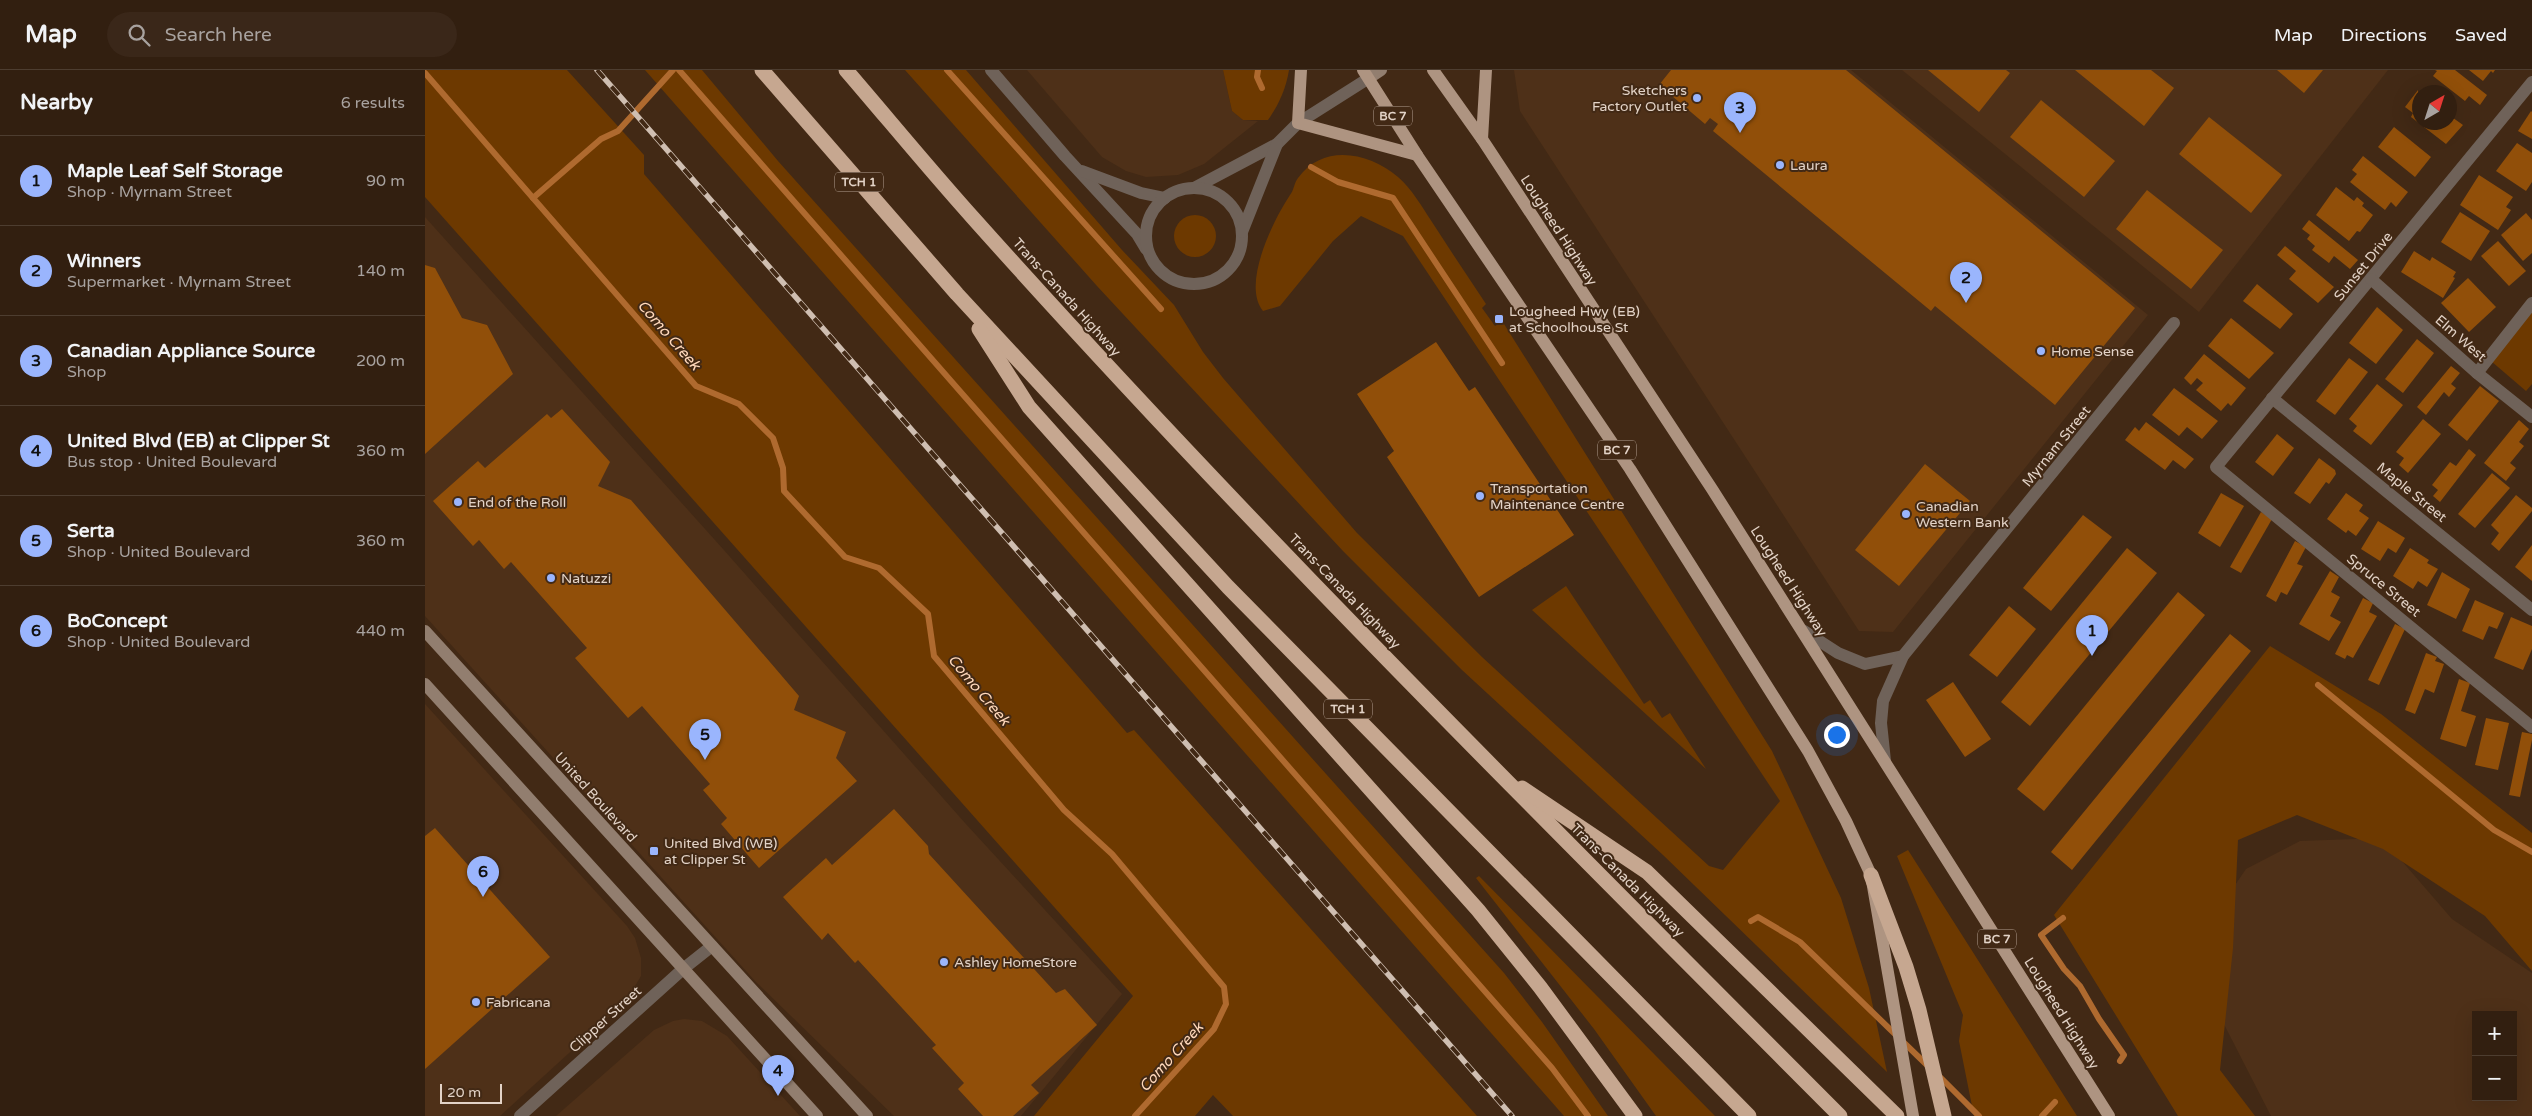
<!DOCTYPE html>
<html lang="en">
<head>
<meta charset="utf-8">
<style>
	:root { --surface:#321f10; --page:#3a2719; --text:#f1f3f6; --muted:#a8a29f; --line:#4d3d30; --accent:#9ab5fd }
	body { margin:0; font-family:"Varela Round",sans-serif; background:var(--page); color:var(--text) }
	.controls { position:absolute; right:15px; bottom:15px; display:grid; overflow:hidden; border-radius:0px; box-shadow:0 5px 20px #0002 }
	.controls button { width:45px; height:45px; display:grid; place-items:center; padding:0; border:0; border-bottom:1px solid var(--line); background:var(--surface); color:var(--text); font:25px sans-serif }
	.compass { position:absolute; left:1987px; top:15px; width:45px; height:45px; border-radius:50%; background:var(--surface); box-shadow:0 5px 20px #0002; rotate:39deg }
	.scale { position:absolute; left:15px; bottom:12px; width:62px; box-sizing:border-box; padding-left:5px; border:2px solid #e3d3c7; border-top:0; font-size:14px; line-height:18px; white-space:nowrap; color:#e3d3c7; -webkit-text-stroke:4px #422915; paint-order:stroke }
	.you { position:absolute; left:1411px; top:664px; width:18px; height:18px; margin:-12px; border:4px solid #fff; border-radius:50%; background:#1a73e8; box-shadow:0 0 0 8px #1a73e833 }
	.badge { display:grid; place-items:center; width:32px; height:32px; border-radius:50%; background:var(--accent); color:#111; font-size:16px; font-weight:700 }
	.pin { position:absolute; translate:-50% -41px; filter:drop-shadow(0 1px 2px #0008) }
	.pin::after { content:''; position:absolute; top:26px; width:18px; height:15px; background:inherit; clip-path:polygon(0 0,100% 0,50% 100%) }
	.list { margin:0; padding:0; list-style:none }
	h2 { display:flex; justify-content:space-between; align-items:center; height:65px; margin:0; padding:0 20px; font-size:21px }
	h2 small { font-size:16px; font-weight:400; color:var(--muted) }
	.list li { display:grid; grid-template-columns:32px 1fr auto; gap:15px; align-items:center; box-sizing:border-box; height:90px; padding:0 20px; border-top:1px solid var(--line) }
	.list b { display:block; font-size:19px; white-space:nowrap }
	.list p { margin:0; font-size:16px; white-space:nowrap; color:var(--muted) }
	.list em { font-size:16px; font-style:normal; color:var(--muted) }
	.icon { flex:none; width:28px; height:28px; fill:none; stroke:currentColor; stroke-width:2; stroke-linecap:round; stroke-linejoin:round }
	.map { position:relative; flex:none; width:2107px; height:1046px; overflow:hidden }
	header { display:flex; align-items:center; gap:30px; box-sizing:border-box; height:70px; padding:0 25px; background:var(--surface); border-bottom:1px solid var(--line) }
	header strong { font-size:24px }
	nav { display:flex; gap:28px; margin-inline-start:auto; font-size:18px }
	.search { width:350px; height:45px; background:var(--page); display:flex; align-items:center; gap:12px; box-sizing:border-box; padding:0 18px; border-radius:28px; color:var(--muted); font-size:19px }
	main { display:flex }
	aside { flex:1; background:var(--surface) }
	.map>svg:first-child { display:block }
	.built { fill:#4e3018; fill-rule:evenodd }
	.green { fill:#6d3900 }
	.lines { fill:none; stroke-linecap:round; stroke-linejoin:round }
	.stream { stroke:#af6a2f; stroke-width:6 }
	.building { fill:#914f09 }
	.street { stroke:#6f6259; stroke-width:12 }
	.secondary { stroke:#927e6f; stroke-width:12 }
	.primary { stroke:#ae9481; stroke-width:12 }
	.highway { stroke:#c6a790; stroke-width:15 }
	.rail-casing { stroke:#cfbeb1; stroke-width:5.5 }
	.rail { stroke:#422915; stroke-width:4; stroke-dasharray:11; stroke-linecap:butt }
	.poi-dot { fill:#9ab5fd; stroke:#422915; stroke-width:2 }
	.labels { text-anchor:middle; stroke-width:4; stroke-linejoin:round; paint-order:stroke }
	.shield { fill:#422915; stroke:#b3a092; stroke-width:1 }
	.shield-label { font-size:12px; font-weight:bold; fill:#e3d3c7 }
	.poi-label { font-size:14px; fill:#e3d3c7; stroke:#422915; text-anchor:start }
	.street-label { font-size:14px; fill:#e3d3c7; stroke:#422915 }
	.water-label { font-size:15px; font-style:italic; fill:#ffd8bb; stroke:#422915 }
</style>
</head>
<body>
<header>
<strong>Map</strong>
<div class="search"><svg class="icon" aria-label="search" viewBox="0 0 24 24"><circle cx="10" cy="10" r="6"/><path d="M15 15l6 6"/></svg>Search here</div>
<nav><a>Map</a><a>Directions</a><a>Saved</a></nav>
</header>
<main>
<aside>
<h2>Nearby<small>6 results</small></h2>
<ul class="list">
<li><span class="badge">1</span><div><b>Maple Leaf Self Storage</b><p>Shop · Myrnam Street</p></div><em>90 m</em></li>
<li><span class="badge">2</span><div><b>Winners</b><p>Supermarket · Myrnam Street</p></div><em>140 m</em></li>
<li><span class="badge">3</span><div><b>Canadian Appliance Source</b><p>Shop</p></div><em>200 m</em></li>
<li><span class="badge">4</span><div><b>United Blvd (EB) at Clipper St</b><p>Bus stop · United Boulevard</p></div><em>360 m</em></li>
<li><span class="badge">5</span><div><b>Serta</b><p>Shop · United Boulevard</p></div><em>360 m</em></li>
<li><span class="badge">6</span><div><b>BoConcept</b><p>Shop · United Boulevard</p></div><em>440 m</em></li>
</ul>
</aside>
<div class="map">
<svg width="2107" height="1046" viewBox="0 0 2107 1046">
	<rect width="100%" height="100%" fill="#422915"/>
	<g class="built">
		<polygon points="602,0 798,0 807,41 818,50 833,51 779,94 753,105 721,107 701,101 677,87"/>
		<polygon points="1089,0 1426,0 1723,245 1468,562 1434,561 1095,41"/>
		<polygon points="1477,0 1963,0 1774,242"/>
		<polygon points="0,147 298,479 540,753 697,924 596,1046 469,1046 331,912 0,546"/>
		<polygon points="0,634 202,856 210,868 216,888 216,906 201,931 75,1046 0,1046"/>
		<path d="M1957 768 2027 849 2107 903V1046H1846L1763 884 1821 799 1875 771ZM2051 945H2088V1027H2051Z"/>
		<polygon points="259,949 277,951 302,966 375,1046 131,1046 229,960 248,951"/>
	</g>
	<g class="green">
		<polygon points="0,0 142,0 219,85 219,104 702,663 709,660 1052,1046 808,1046 788,1025 770,1046 609,1046 708,926 0,127"/>
		<polygon points="220,0 277,0 353,91 1079,903 1117,952 1183,1046 1139,1046"/>
		<path d="M480 0H541L697 180 749 235 778 282 798 308 932 463 1057 587 1284 796 1298 800 1355 731 978 166 936 146 908 171 855 236 838 241C816 214 849 149 865 125 869 120 869 113 873 108 898 73 944 82 973 107 987 119 997 137 1007 152 1025 180 1043 207 1061 234L1057 238 1070 256 1077 252 1079 254 1347 681 1416 828 1444 918 1462 1002 1238 785 1037 600 918 481 672 216Z"/>
		<path d="M798 0H864C861 19 854 34 843 50H818L807 41Z"/>
		<circle cx="770" cy="166" r="21"/>
		<polygon points="2107,242 2107,314 2101,321 2066,291"/>
		<polygon points="1141,516 1219,634 1225,630 1237,648 1245,643 1281,699 1107,540"/>
		<polygon points="1845,576 1956,644 2107,763 2107,901 2060,846 1958,779 1872,745 1813,770 1808,878 1795,1000 1830,1046 1753,1046 1629,845"/>
		<polygon points="1483,780 1652,1046 1549,1046 1534,971 1538,945 1472,786"/>
		<polygon points="1054,806 1290,1046 1231,1046 1169,959 1051,808"/>
	</g>
	<g class="lines">
		<g class="stream">
			<polyline points="248,0 193,61 176,69 108,128 271,316 314,334 348,368 358,398 359,421 420,487 454,498 503,544 509,586 639,740 687,784 799,917 801,934 789,959 710,1046"/>
			<polyline points="254,0 1127,998 1163,1046"/>
			<polyline points="522,0 736,239"/>
			<polyline points="833,0 832,7 837,18"/>
			<polyline points="0,3 108,128"/>
			<polyline points="886,97 913,112 968,128 1077,293"/>
			<polyline points="1893,615 2069,760 2107,782"/>
			<polyline points="1638,848 1616,865 1639,899 1655,916 1674,949 1699,985 1695,991"/>
			<polyline points="1326,851 1333,847 1375,872 1503,996"/>
			<polyline points="1514,1006 1554,1046"/>
			<polyline points="1617,1046 1630,1032"/>
		</g>
	</g>
	<g class="building">
		<polygon points="1246,0 1421,0 1710,238 1630,335 1510,236 1506,241 1288,61 1293,54 1285,48 1280,54 1234,15"/>
		<polygon points="1503,0 1581,0 1585,3 1554,42"/>
		<polygon points="1650,0 1726,0 1749,18 1719,56"/>
		<polygon points="1852,0 1898,0 1879,23"/>
		<polygon points="2010,0 2030,0 2062,25 2055,35 2044,26 2040,31 2008,6 2012,1"/>
		<polygon points="2044,0 2070,0 2068,3 2066,1 2058,11"/>
		<polygon points="1993,20 1994,52 2024,52 2024,45 2038,55 2021,74 1986,47 1988,43 1980,37"/>
		<polygon points="1616,30 1690,91 1659,127 1585,67"/>
		<polygon points="2106,41 2107,42 2107,69 2093,61"/>
		<polygon points="1784,47 1857,105 1826,143 1754,84"/>
		<polygon points="1969,57 2006,87 1990,107 1953,77"/>
		<polygon points="2092,73 2107,83 2107,112 2101,121 2071,101"/>
		<polygon points="1938,86 1983,122 1971,137 1966,132 1960,140 1925,112 1932,104 1927,100"/>
		<polygon points="2054,105 2088,127 2081,137 2086,140 2073,160 2035,135"/>
		<polygon points="1911,117 1929,131 1932,127 1939,133 1937,136 1948,145 1935,162 1932,161 1924,171 1891,145"/>
		<polygon points="1722,120 1798,180 1766,219 1691,159"/>
		<polygon points="2035,142 2065,161 2046,191 2016,172"/>
		<polygon points="2101,143 2107,150 2107,183 2098,191 2076,165"/>
		<polygon points="1884,150 1933,190 1925,199 1909,186 1904,193 1887,180 1890,176 1882,169 1885,165 1877,159"/>
		<polygon points="2073,171 2101,201 2084,216 2056,186"/>
		<polygon points="1860,176 1909,217 1893,233 1864,209 1871,201 1852,185"/>
		<polygon points="1989,181 2005,191 2007,187 2031,202 2028,207 2030,208 2018,228 1976,202"/>
		<polygon points="0,195 10,198 37,248 62,255 88,304 0,384"/>
		<polygon points="2043,208 2071,237 2044,262 2016,233"/>
		<polygon points="1832,214 1868,244 1855,259 1818,231"/>
		<polygon points="1952,237 1978,260 1951,294 1924,273"/>
		<polygon points="1806,248 1849,283 1824,309 1783,276"/>
		<polygon points="1992,269 2009,283 1978,323 1960,309"/>
		<polygon points="1011,272 1044,321 1050,317 1149,465 1054,527 962,387 969,381 932,324"/>
		<polygon points="1779,284 1821,318 1806,336 1803,333 1796,341 1771,320 1778,313 1772,308 1766,315 1759,308"/>
		<polygon points="1924,288 1943,302 1910,345 1891,331"/>
		<polygon points="2026,296 2035,303 2026,314 2031,318 2024,327 2019,322 2001,345 1992,337"/>
		<polygon points="1952,314 1978,335 1946,375 1928,361 1932,356 1924,349"/>
		<polygon points="2055,316 2074,331 2042,371 2023,355"/>
		<polygon points="1749,318 1793,351 1777,369 1762,357 1754,366 1727,345"/>
		<polygon points="137,339 185,392 173,416 206,430 374,626 369,640 421,662 411,688 432,711 334,798 296,754 302,748 278,720 285,714 217,636 203,648 150,588 162,578 86,492 79,499 54,470 48,476 8,431 53,391 60,398 122,344 126,348"/>
		<polygon points="1998,349 2016,364 1983,403 1974,395 1979,388 1971,382"/>
		<polygon points="2094,350 2104,359 2094,372 2099,376 2085,393 2091,398 2081,411 2059,393"/>
		<polygon points="1721,352 1769,389 1760,399 1748,390 1740,400 1700,370 1710,357 1714,361"/>
		<polygon points="1852,364 1869,378 1848,406 1830,392"/>
		<polygon points="2044,379 2051,385 2015,432 2008,426 2013,420 2007,415 2025,392 2031,396"/>
		<polygon points="1894,388 1910,400 1911,404 1904,414 1901,412 1885,434 1869,423"/>
		<polygon points="1500,394 1545,431 1474,516 1430,480"/>
		<polygon points="2067,403 2085,418 2050,458 2033,444"/>
		<polygon points="1796,423 1819,436 1795,477 1773,463"/>
		<polygon points="1921,423 1938,435 1934,441 1944,448 1931,466 1923,460 1921,463 1902,449"/>
		<polygon points="2091,425 2107,438 2107,441 2074,481 2066,474 2074,463 2066,455"/>
		<polygon points="1836,442 1847,449 1816,503 1805,497"/>
		<polygon points="1658,445 1687,467 1626,541 1598,518"/>
		<polygon points="1953,451 1980,468 1971,483 1963,478 1955,491 1936,479"/>
		<polygon points="1870,471 1881,477 1872,494 1878,496 1862,525 1856,522 1851,532 1841,526"/>
		<polygon points="2107,475 2107,511 2090,497"/>
		<polygon points="1702,478 1732,503 1605,656 1576,632"/>
		<polygon points="1985,478 2004,490 2002,493 2013,499 2002,517 1993,511 1988,519 1968,506"/>
		<polygon points="1905,501 1914,507 1906,522 1915,527 1905,546 1916,552 1904,571 1874,554"/>
		<polygon points="2017,502 2045,519 2031,549 2002,535"/>
		<polygon points="1753,522 1780,545 1619,741 1592,719"/>
		<polygon points="1938,528 1948,533 1944,542 1952,546 1928,588 1922,585 1920,589 1910,584"/>
		<polygon points="2050,530 2079,543 2072,559 2064,556 2058,570 2037,561"/>
		<polygon points="1584,536 1611,559 1572,607 1544,585"/>
		<polygon points="2086,547 2107,556 2107,579 2098,600 2069,588"/>
		<polygon points="1970,554 1980,559 1954,615 1943,610"/>
		<polygon points="1805,564 1826,581 1647,800 1626,782"/>
		<polygon points="2001,583 2012,587 2010,591 2019,594 2009,623 2000,619 1990,644 1980,640"/>
		<polygon points="2034,609 2045,613 2036,641 2051,646 2041,677 2015,669"/>
		<polygon points="1528,612 1566,669 1540,687 1501,630"/>
		<polygon points="2061,648 2084,653 2073,700 2050,695"/>
		<polygon points="2097,662 2107,664 2107,670 2095,727 2084,725"/>
		<polygon points="469,739 503,776 504,784 631,923 640,919 672,955 606,1015 614,1023 588,1046 558,1046 533,1019 539,1013 507,978 511,975 433,890 430,893 403,863 397,870 358,827 401,788 407,795"/>
		<polygon points="10,758 125,887 0,999 0,766"/>
	</g>
	<g class="lines">
		<g class="street">
			<polyline points="566,0 640,86 712,164 721,179"/>
			<polyline points="2107,12 1791,397 2107,657"/>
			<polyline points="657,101 716,123 740,128"/>
			<polyline points="769,118 852,74 873,53 944,8"/>
			<circle cx="769" cy="166" r="48"/>
			<polyline points="817,162 852,74"/>
			<polyline points="1946,209 2052,303 2107,347"/>
			<polyline points="2052,303 2107,233"/>
			<polyline points="1847,328 2107,540"/>
			<polyline points="1379,561 1413,583 1440,594 1478,586"/>
			<polyline points="1460,691 1456,653 1458,631 1478,586 1749,253"/>
			<polyline points="95,1046 258,899 287,876"/>
		</g>
		<g class="secondary">
			<polyline points="944,8 956,0"/>
			<polyline points="0,561 442,1046"/>
			<polyline points="0,614 392,1046"/>
		</g>
		<g class="primary">
			<polyline points="876,0 873,53 992,85"/>
			<polyline points="938,0 992,85 1205,399 1383,681 1421,751 1446,805 1488,1046"/>
			<polyline points="1008,0 1057,69 1287,419 1684,1046"/>
			<polyline points="1057,69 1061,0"/>
		</g>
		<g class="highway">
			<polyline points="337,0 532,224 803,517 1324,1046"/>
			<path d="M421 0C464 50 505 100 549 149 826 459 1122 752 1415 1046"/>
			<polyline points="554,259 604,337 1053,840 1115,917 1210,1046"/>
			<polyline points="1097,718 1222,802 1472,1046"/>
			<polyline points="1446,805 1481,897 1494,940 1519,1046"/>
		</g>
		<defs>
			<polyline id="rail" points="172,0 1087,1046"/>
		</defs>
		<use href="#rail" class="rail-casing"/>
		<use href="#rail" class="rail"/>
	</g>
	<g class="poi-dot">
		<circle cx="1272" cy="28" r="5"/>
		<circle cx="1355" cy="95" r="5"/>
		<rect x="1069" y="244" width="10" height="10" rx="2.5"/>
		<circle cx="1616" cy="281" r="5"/>
		<circle cx="1055" cy="426" r="5"/>
		<circle cx="33" cy="432" r="5"/>
		<circle cx="1481" cy="444" r="5"/>
		<circle cx="126" cy="508" r="5"/>
		<rect x="224" y="776" width="10" height="10" rx="2.5"/>
		<circle cx="519" cy="892" r="5"/>
		<circle cx="51" cy="932" r="5"/>
	</g>
	<g class="labels">
		<g class="shield">
			<rect x="949" y="36.5" width="38" height="19" rx="4"/>
			<rect x="410" y="102.5" width="48" height="19" rx="4"/>
			<rect x="1173" y="370.5" width="38" height="19" rx="4"/>
			<rect x="899" y="629.5" width="48" height="19" rx="4"/>
			<rect x="1553" y="859.5" width="38" height="19" rx="4"/>
		</g>
		<g class="shield-label">
			<text x="968" y="50">BC 7</text>
			<text x="434" y="116">TCH 1</text>
			<text x="1192" y="384">BC 7</text>
			<text x="923" y="643">TCH 1</text>
			<text x="1572" y="873">BC 7</text>
		</g>
		<g class="poi-label">
			<text x="1262" y="25" text-anchor="end">Sketchers<tspan x="1262" dy="16">Factory Outlet</tspan></text>
			<text x="1365" y="100">Laura</text>
			<text x="1084" y="246">Lougheed Hwy (EB)<tspan x="1084" dy="16">at Schoolhouse St</tspan></text>
			<text x="1626" y="286">Home Sense</text>
			<text x="1065" y="423">Transportation<tspan x="1065" dy="16">Maintenance Centre</tspan></text>
			<text x="43" y="437">End of the Roll</text>
			<text x="1491" y="441">Canadian<tspan x="1491" dy="16">Western Bank</tspan></text>
			<text x="136" y="513">Natuzzi</text>
			<text x="239" y="778">United Blvd (WB)<tspan x="239" dy="16">at Clipper St</tspan></text>
			<text x="529" y="897">Ashley HomeStore</text>
			<text x="61" y="937">Fabricana</text>
		</g>
		<g class="street-label">
			<text transform="translate(1134 160) rotate(57)" y="5">Lougheed Highway</text>
			<text transform="translate(1938 196) rotate(-51)" y="5">Sunset Drive</text>
			<text transform="translate(642 227) rotate(48)" y="5">Trans-Canada Highway</text>
			<text transform="translate(2036 268) rotate(41)" y="5">Elm West</text>
			<text transform="translate(1631 376) rotate(-51)" y="5">Myrnam Street</text>
			<text transform="translate(1987 422) rotate(39)" y="5">Maple Street</text>
			<text transform="translate(1364 511) rotate(57)" y="5">Lougheed Highway</text>
			<text transform="translate(1959 515) rotate(39)" y="5">Spruce Street</text>
			<text transform="translate(920 521) rotate(46)" y="5">Trans-Canada Highway</text>
			<text transform="translate(171 727) rotate(48)" y="5">United Boulevard</text>
			<text transform="translate(1203 810) rotate(45)" y="5">Trans-Canada Highway</text>
			<text transform="translate(1637 943) rotate(58)" y="5">Lougheed Highway</text>
			<text transform="translate(180 949) rotate(-42)" y="5">Clipper Street</text>
		</g>
		<g class="water-label">
			<text transform="translate(244 265) rotate(49)" y="5">Como Creek</text>
			<text transform="translate(554 620) rotate(50)" y="5">Como Creek</text>
			<text transform="translate(746 987) rotate(-48)" y="5">Como Creek</text>
		</g>
	</g>
</svg>
<div class="controls">
<button>+</button>
<button>−</button>
</div>
<svg class="compass" viewBox="-18 -18 36 36"><path d="M0-13l5 13h-10z" fill="#e53935"/><path d="M0 13l5-13h-10z" fill="#a8a29f"/></svg>
<div class="scale">20 m</div>
<div class="you"></div>
<div class="pin badge" style="left:1667px;top:586px">1</div>
<div class="pin badge" style="left:1541px;top:233px">2</div>
<div class="pin badge" style="left:1315px;top:63px">3</div>
<div class="pin badge" style="left:353px;top:1026px">4</div>
<div class="pin badge" style="left:280px;top:690px">5</div>
<div class="pin badge" style="left:58px;top:827px">6</div>
</div>
</main>
</body>
</html>
